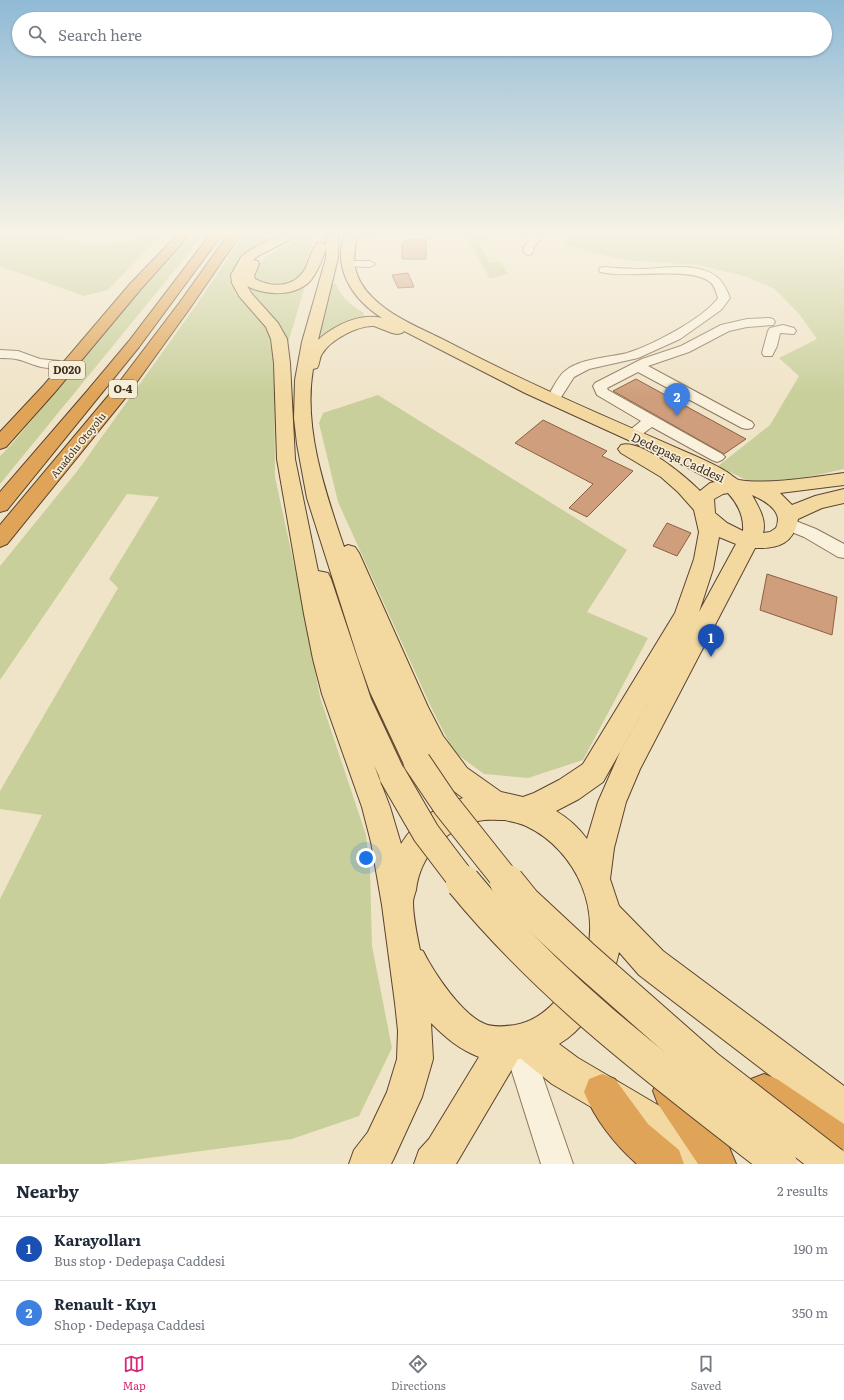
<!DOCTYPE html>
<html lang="en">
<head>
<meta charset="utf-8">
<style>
	:root { --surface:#fff; --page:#f6f6f7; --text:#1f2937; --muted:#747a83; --line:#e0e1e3; --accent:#db2777 }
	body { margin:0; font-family:Literata,serif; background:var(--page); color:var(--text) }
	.you { position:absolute; left:366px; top:858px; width:14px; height:14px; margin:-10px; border:3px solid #fff; border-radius:50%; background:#1a73e8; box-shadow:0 0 0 6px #1a73e833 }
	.badge { display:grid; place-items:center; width:26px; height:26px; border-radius:50%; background:var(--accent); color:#fff; font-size:13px; font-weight:700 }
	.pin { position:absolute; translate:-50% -33px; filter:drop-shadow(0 1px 2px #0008) }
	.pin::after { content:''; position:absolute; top:21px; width:14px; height:12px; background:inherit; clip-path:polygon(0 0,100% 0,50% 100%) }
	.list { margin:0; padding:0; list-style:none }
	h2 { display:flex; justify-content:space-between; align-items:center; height:52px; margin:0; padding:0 16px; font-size:17px }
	h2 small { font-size:13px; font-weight:400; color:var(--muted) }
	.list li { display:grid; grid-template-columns:26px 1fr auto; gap:12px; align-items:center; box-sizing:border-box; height:64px; padding:0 16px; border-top:1px solid var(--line) }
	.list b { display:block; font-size:15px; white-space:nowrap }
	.list p { margin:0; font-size:13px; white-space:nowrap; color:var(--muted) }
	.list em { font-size:13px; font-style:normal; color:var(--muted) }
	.icon { flex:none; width:22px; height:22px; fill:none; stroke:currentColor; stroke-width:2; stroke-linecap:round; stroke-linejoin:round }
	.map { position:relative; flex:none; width:844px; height:1164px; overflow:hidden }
	.search { position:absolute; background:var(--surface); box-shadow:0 1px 3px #0004; left:12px; right:12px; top:12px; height:44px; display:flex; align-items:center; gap:10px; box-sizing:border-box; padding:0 14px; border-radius:22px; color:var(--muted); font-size:15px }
	.sheet { height:180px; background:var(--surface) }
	nav { display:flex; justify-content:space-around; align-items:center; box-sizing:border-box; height:56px; border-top:1px solid var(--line); background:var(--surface); font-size:11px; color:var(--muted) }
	nav a { display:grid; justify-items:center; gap:2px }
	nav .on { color:var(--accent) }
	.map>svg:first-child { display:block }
	.farmland { fill:#e6deb5 }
	.green { fill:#c9cf9b }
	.building { fill:#cf9f7d; stroke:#8d5f41 }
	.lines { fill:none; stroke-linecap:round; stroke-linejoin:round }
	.minor-casing { stroke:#8d765c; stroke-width:2 }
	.major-casing { stroke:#5b4430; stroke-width:2 }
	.highway-casing { stroke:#5b4430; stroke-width:2 }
	.minor { fill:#faf1dc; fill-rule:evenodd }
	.major { fill:#f3d9a0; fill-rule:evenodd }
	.highway { fill:#e0a458; fill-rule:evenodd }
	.major-bridge-far1-casing { stroke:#5b4430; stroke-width:29; stroke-linecap:butt }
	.major-bridge-casing { stroke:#5b4430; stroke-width:36; stroke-linecap:butt }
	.major-bridge-far1 { stroke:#f3d9a0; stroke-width:27 }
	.major-bridge { stroke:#f3d9a0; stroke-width:34 }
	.labels { text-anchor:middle; stroke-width:3.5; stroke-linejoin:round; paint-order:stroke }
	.far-street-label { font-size:10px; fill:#3d2e20; stroke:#f7eed8 }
	.shield { fill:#f7eed8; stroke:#756857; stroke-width:1 }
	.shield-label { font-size:11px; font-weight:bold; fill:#3d2e20 }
	.street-label { font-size:12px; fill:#3d2e20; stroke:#f7eed8 }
</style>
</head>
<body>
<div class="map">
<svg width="844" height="1164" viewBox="0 0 844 1164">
	<rect width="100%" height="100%" fill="#f0e4c8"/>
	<polygon class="farmland" points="40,232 153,232 127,243 88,245"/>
	<g class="green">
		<polygon points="0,232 40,232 88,245 127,243 153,232 164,232 108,290 84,296 0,266"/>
		<polygon points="196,232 206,232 0,484 0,456 11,445 148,281"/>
		<polygon points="245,232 287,232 249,252 236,265 231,279 236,294 262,321 274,345 275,477 298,583 320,697 366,835 370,870 372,946 392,1048 359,1116 292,1139 103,1164 0,1164 0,899 42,815 0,809 0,791 118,588 109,579 159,497 127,494 0,680 0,566 78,470 197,304"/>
		<path d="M314 232 316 234 300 279C283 289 272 289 255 279 249 257 298 240 314 232Z"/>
		<polygon points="464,232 498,232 500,234 478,241 489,262 501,262 508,274 490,279"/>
		<polygon points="567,232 844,232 844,469 786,482 748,481 718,466 770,425 799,376 779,358 817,339 800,315 775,289 744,276 699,265 623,260 565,245 568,233"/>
		<path d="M245 284C251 291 268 294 278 293 287 292 296 287 305 286L288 343H285C282 334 280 325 273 317 263 306 249 298 245 284Z"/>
		<path d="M330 284H336C342 298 352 306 364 313L363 317 322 337H319Z"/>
		<polygon points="378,395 627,550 587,612 648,638 583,760 528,778 484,774 454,752 431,707 338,502 319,423 323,413"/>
	</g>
	<g class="building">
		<polygon points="426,239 426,259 402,259 402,243 405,243 405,240"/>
		<polygon points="408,273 414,287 398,288 392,275"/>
		<polygon points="636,379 746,439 724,454 613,391"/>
		<polygon points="543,420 607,451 602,456 633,471 587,517 569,508 593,484 515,443"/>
		<polygon points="667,523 691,533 677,556 653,546"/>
		<polygon points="767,574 837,597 832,635 760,610"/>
	</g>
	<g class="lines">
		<defs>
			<g id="minor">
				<path d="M347 232H376L377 233C372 238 352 237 347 232Z"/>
				<polygon points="526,232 536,232 539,241 534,247 532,254 528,255 523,252 524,247 529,241"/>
				<polygon points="347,261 370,261 375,264 370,267 343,266 342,264"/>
				<path d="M604 267C617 268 631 269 644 269 667 268 698 262 717 277 724 283 727 290 730 298L721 310 680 339 638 358 589 369 574 377 558 402 553 403 548 402 546 399C551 392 558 376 565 371 581 358 607 358 627 353 651 346 704 318 718 298 716 292 715 286 710 282 691 266 628 279 600 272L599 270 600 268Z"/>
				<path d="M769 318 773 319 775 322 773 325 747 327 729 331 689 352 648 366 752 422 754 425 752 428 747 429 742 428 638 372 607 388 608 390 722 454 725 457 722 460 717 462 712 460 652 427C643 433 636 441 626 438L624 435 641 421 597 395 593 386 595 383 642 359 681 346 721 325 747 319Z"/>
				<polygon points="783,325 794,328 796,331 794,334 780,333 777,346 772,356 764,356 762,353 768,331 770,328"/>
				<path d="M0 350 18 351 40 359 59 361 60 364 59 367C41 371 31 362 16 359 11 358 5 358 0 358Z"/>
				<polygon points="788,518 816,529 844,544 844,558 838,557 804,537 782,528 780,524 782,520"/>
				<polygon points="517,1029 527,1033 531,1043 573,1164 541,1164 503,1043 507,1033"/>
			</g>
			<path id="major" d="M286 232H301L299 235 258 256 253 260 258 261 259 264 254 276 255 279C272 288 294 288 305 269 309 261 311 251 317 243L321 242 326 245 327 232H339L338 258 318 340C335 325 360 313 382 318 352 299 331 267 346 232H358C352 259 351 276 373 298 393 318 423 329 448 342 526 383 606 417 686 452 700 458 714 464 727 472 731 474 735 479 739 480 767 485 815 477 844 473V485L780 493 792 505 815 496 844 489V503L822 508 798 519C794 543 779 549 755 548L640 769 626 802 614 848 610 879 619 906 663 951 844 1086V1127L831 1122 639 975 619 952C612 986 589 1026 559 1044L578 1058 663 1108 715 1150 720 1164H672L637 1134 552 1084 521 1059H518L456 1164H414L419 1150 429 1139 479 1057C459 1049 446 1038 431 1023L433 1059 422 1097 394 1158 391 1164H349L354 1150 368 1132 387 1092 397 1059 398 1031 395 1003 382 905 371 842 362 807 322 694 313 659 304 614 277 459 274 363 271 339 266 327 239 296 232 283 231 275 241 257 250 250ZM326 249V258L302 342 295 380 294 418 297 444 307 498 358 658 370 692 407 771 417 775 427 771 430 762 447 786 463 798C436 807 416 820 401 844L390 807 374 765 383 785 393 789 403 785 407 776 371 699 331 579 328 573 318 571 295 459 290 363 287 339 278 323 252 294 247 286C266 296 296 297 311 280 318 271 322 260 326 249ZM374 326 392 333 397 334 402 333 404 331 525 393 681 464 715 482 710 483 700 491C685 476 641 439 621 445L618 449 621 453 661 477 678 492 694 510 699 532 694 559 675 613 583 764 559 780 534 793 523 797 501 792 467 768 443 736 428 707 359 553 355 547 348 545 344 547C325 491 303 428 313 369L317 368C320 364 319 358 322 354 330 340 358 325 374 326ZM728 493C738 504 744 516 743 531L727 523 715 513 714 499 723 494ZM752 495C761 499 777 507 778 519 778 521 777 526 776 528L770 532 763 533C767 520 758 506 752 495ZM719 537 736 544 699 612 713 569ZM673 658 620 752 598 802 587 839C579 828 568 818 556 811L579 799 603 782ZM505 820C512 822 520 823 526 826 577 850 605 914 582 967 578 977 569 986 562 994 549 1009 536 1021 515 1025 507 1026 494 1028 485 1024 462 1015 434 973 423 951L420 950C417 935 413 917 413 902 413 898 415 894 416 890 420 856 444 830 478 821 486 819 497 820 505 820Z"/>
			<g id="highway">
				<polygon points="180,232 192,232 140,290 55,392 6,447 0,449 0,432 44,385 130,284"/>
				<polygon points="212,232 222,232 223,233 139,347 7,510 0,512 0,492 88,390 129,341"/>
				<polygon points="230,232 242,232 190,308 126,397 7,544 0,547 0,525 114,389 180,302"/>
				<polygon points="671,1073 684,1078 726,1140 736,1164 698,1164 658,1104 653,1091 658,1078"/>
				<path d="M602 1074 615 1079 648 1124 679 1150 684 1164H637C615 1145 595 1119 584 1092L589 1079Z"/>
				<polygon points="764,1074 777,1079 844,1124 844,1164 831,1159 751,1105 746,1092 751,1079"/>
			</g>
		</defs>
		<use href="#minor" class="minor-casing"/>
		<use href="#major" class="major-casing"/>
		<use href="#highway" class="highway-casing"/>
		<use href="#minor" class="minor"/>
		<use href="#major" class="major"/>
		<use href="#highway" class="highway"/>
		<defs>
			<g id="major-bridge-far1">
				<polyline points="417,762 446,805 508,883"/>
				<polyline points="393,776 426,833 464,883"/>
			</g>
			<g id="major-bridge">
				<path d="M463 882C554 993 668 1077 780 1164"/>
				<polyline points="507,882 524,903 582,957 708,1068 832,1164"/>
			</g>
		</defs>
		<use href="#major-bridge-far1" class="major-bridge-far1-casing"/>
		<use href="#major-bridge" class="major-bridge-casing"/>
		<use href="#major-bridge-far1" class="major-bridge-far1"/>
		<use href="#major-bridge" class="major-bridge"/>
	</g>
	<linearGradient id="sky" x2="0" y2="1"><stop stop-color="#8fbad6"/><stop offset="0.59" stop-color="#f8f3e6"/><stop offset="1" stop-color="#f8f3e6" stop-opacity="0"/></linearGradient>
	<rect width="844" height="395" fill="url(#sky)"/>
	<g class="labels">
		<g class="far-street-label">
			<text transform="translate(78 445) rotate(-51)" y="4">Anadolu Otoyolu</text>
		</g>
		<g class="shield">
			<rect x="49" y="361" width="36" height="18" rx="3"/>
			<rect x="109" y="380" width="28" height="18" rx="3"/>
		</g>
		<g class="shield-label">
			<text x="67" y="374">D020</text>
			<text x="123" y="393">O-4</text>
		</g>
		<g class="street-label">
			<text transform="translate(678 458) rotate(25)" y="4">Dedepaşa Caddesi</text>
		</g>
	</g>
</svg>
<div class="you"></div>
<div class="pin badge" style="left:711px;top:657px;background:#1a4fb4">1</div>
<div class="pin badge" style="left:677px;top:416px;background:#3f7fe0">2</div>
<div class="search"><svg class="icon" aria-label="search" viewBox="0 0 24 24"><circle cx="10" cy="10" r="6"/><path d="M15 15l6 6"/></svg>Search here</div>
</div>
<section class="sheet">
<h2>Nearby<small>2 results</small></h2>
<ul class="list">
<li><span class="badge" style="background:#1a4fb4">1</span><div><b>Karayolları</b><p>Bus stop · Dedepaşa Caddesi</p></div><em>190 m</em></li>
<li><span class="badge" style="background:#3f7fe0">2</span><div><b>Renault - Kıyı</b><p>Shop · Dedepaşa Caddesi</p></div><em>350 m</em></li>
</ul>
</section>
<nav>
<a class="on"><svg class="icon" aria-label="map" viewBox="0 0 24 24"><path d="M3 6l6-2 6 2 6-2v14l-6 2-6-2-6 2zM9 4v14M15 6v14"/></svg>Map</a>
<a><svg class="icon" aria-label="directions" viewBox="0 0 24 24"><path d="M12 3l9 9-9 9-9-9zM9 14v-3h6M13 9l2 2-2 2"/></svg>Directions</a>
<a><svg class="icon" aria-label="saved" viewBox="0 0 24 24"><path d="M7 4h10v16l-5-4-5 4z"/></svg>Saved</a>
</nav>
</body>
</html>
